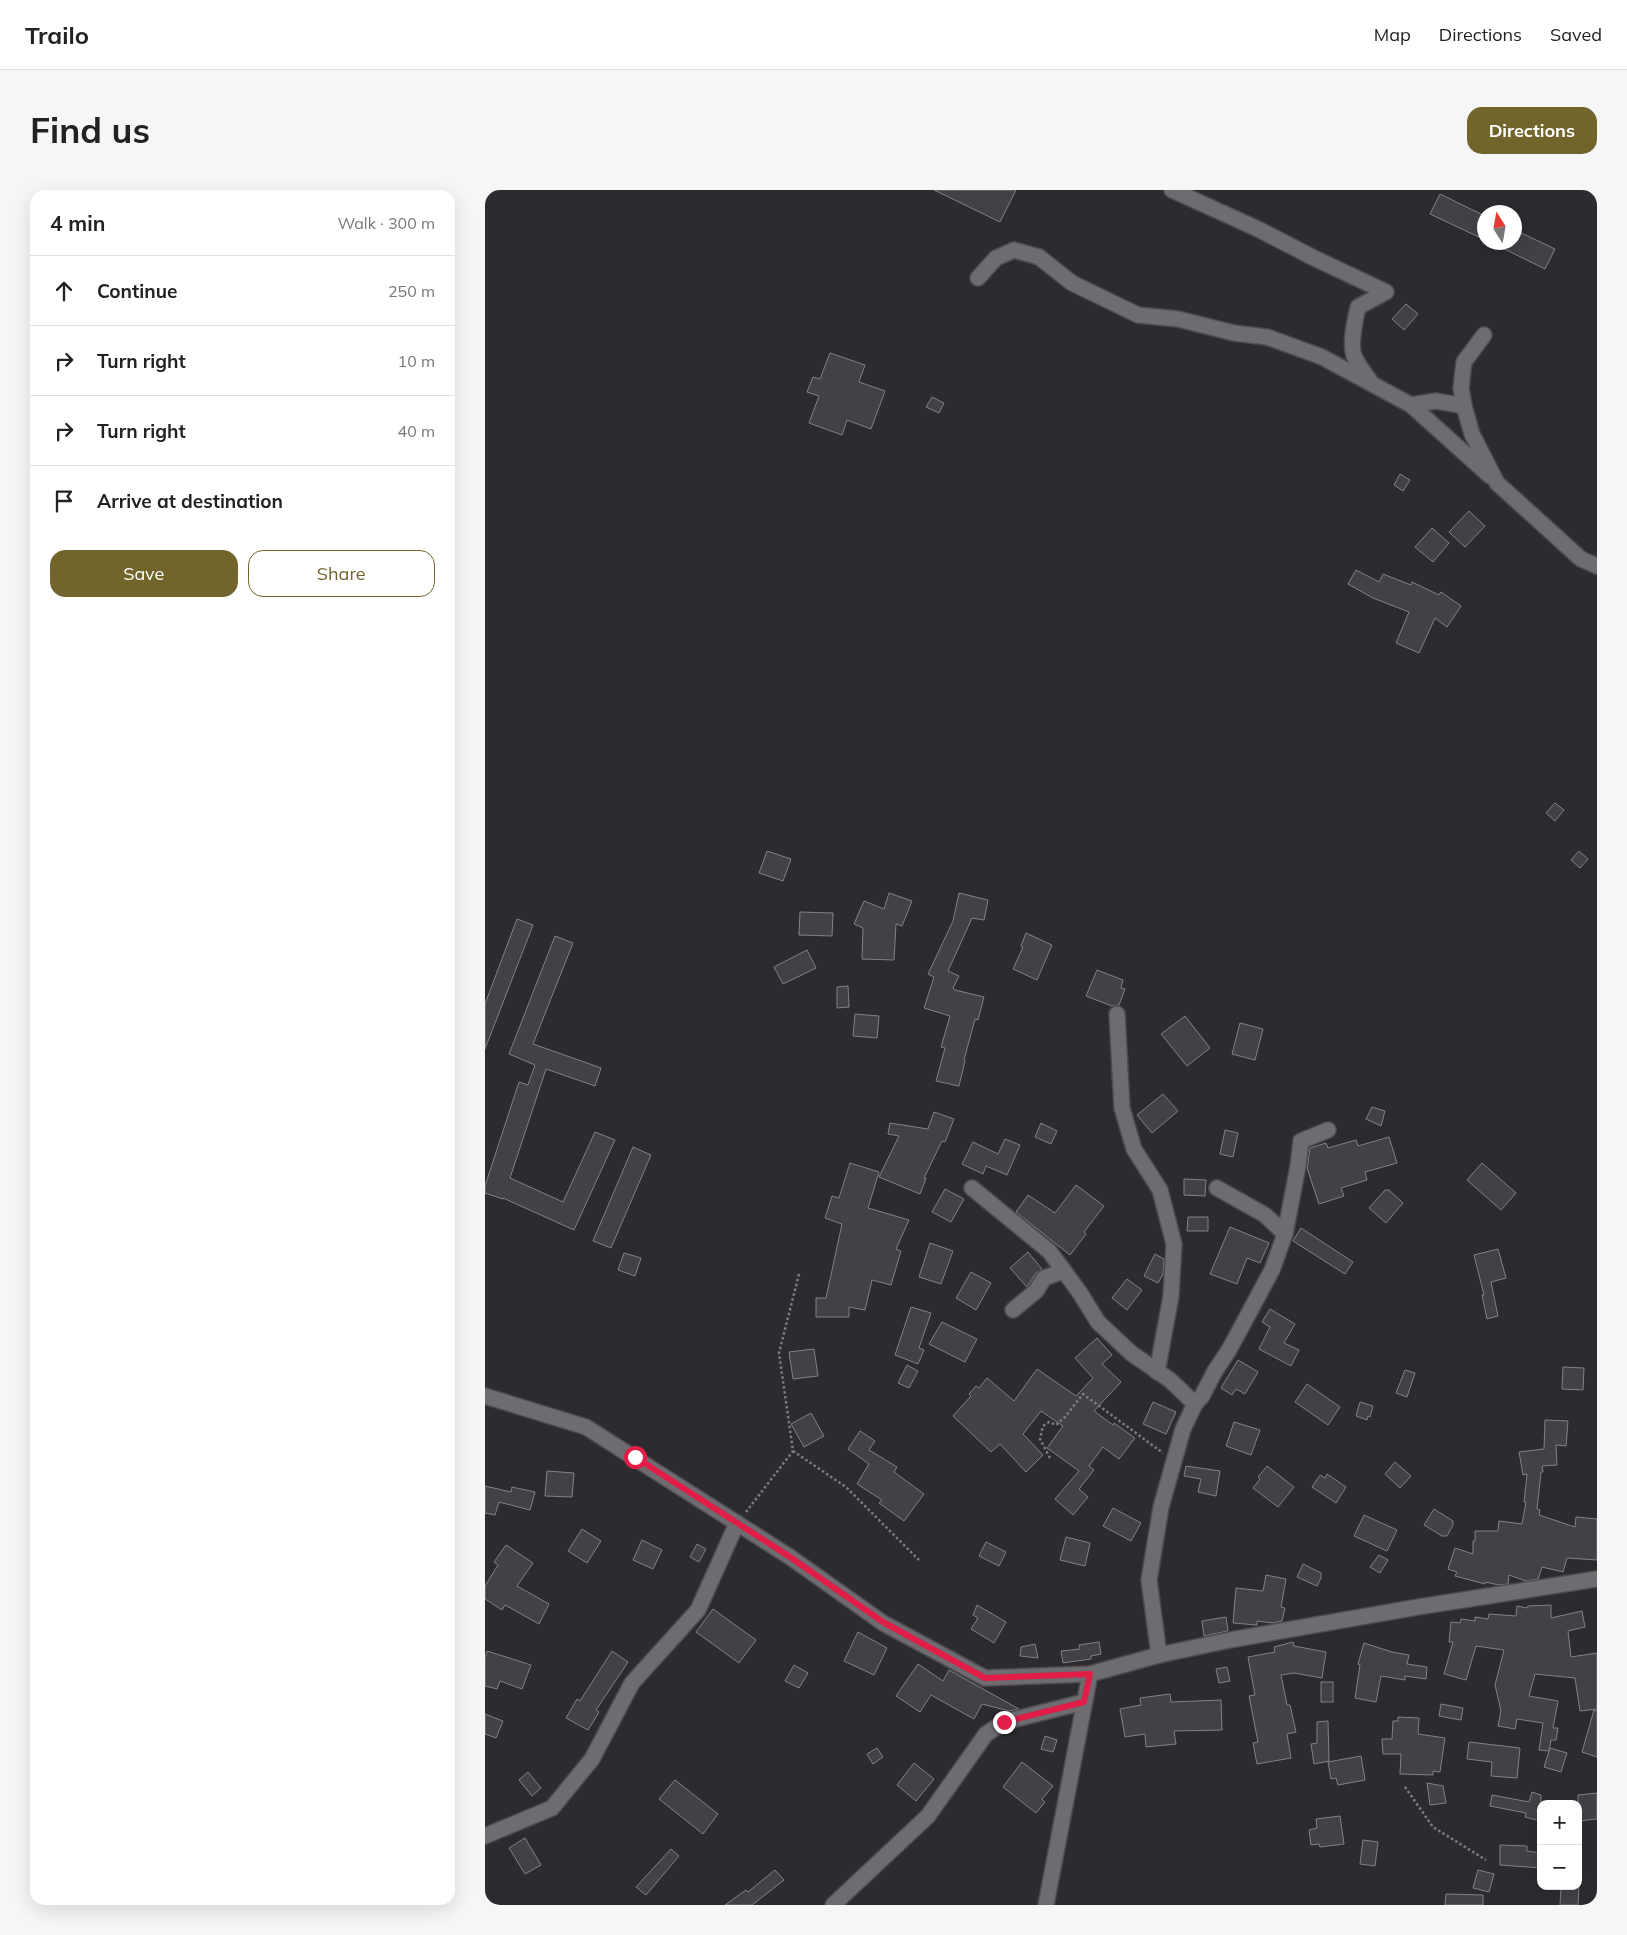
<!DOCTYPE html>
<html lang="en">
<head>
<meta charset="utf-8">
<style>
	:root { --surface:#fff; --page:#f6f6f6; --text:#222; --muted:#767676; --line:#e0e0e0; --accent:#71652b }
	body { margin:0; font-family:Mulish,sans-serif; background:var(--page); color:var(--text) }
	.controls { position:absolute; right:15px; bottom:15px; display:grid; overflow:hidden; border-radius:10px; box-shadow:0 5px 20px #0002 }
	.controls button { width:45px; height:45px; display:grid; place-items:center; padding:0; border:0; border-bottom:1px solid var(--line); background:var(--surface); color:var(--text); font:25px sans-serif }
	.compass { position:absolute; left:992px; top:15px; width:45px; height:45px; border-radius:50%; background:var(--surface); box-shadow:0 5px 20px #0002; rotate:349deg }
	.stop { position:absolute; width:15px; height:15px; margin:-11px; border:4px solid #e11d48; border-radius:50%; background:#fff }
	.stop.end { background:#e11d48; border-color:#fff; box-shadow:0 1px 5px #0008 }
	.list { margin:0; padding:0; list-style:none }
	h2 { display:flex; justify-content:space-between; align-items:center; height:65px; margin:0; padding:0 20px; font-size:21px }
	h2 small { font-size:16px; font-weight:400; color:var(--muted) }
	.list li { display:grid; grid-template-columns:32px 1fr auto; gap:15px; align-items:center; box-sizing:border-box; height:70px; padding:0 20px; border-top:1px solid var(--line) }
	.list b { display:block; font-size:19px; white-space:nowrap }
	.list em { font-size:16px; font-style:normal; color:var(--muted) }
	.actions { display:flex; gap:10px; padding:15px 20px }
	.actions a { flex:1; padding:11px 0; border:1px solid var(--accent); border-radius:15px; text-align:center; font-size:18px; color:var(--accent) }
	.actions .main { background:var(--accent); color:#fff }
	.icon { flex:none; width:28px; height:28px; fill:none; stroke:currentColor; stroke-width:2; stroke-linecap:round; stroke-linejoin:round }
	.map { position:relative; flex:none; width:1112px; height:1715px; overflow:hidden; border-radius:15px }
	header { display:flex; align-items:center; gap:30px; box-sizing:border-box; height:70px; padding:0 25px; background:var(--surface); border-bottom:1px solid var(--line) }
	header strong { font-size:24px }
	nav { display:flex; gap:28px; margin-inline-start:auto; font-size:18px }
	.intro { display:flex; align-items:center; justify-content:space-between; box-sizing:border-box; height:120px; padding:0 30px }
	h1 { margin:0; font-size:35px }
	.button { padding:12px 22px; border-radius:15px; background:var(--accent); color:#fff; font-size:18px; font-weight:700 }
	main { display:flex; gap:30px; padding:0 30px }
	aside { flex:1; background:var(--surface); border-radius:15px; box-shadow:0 5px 20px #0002 }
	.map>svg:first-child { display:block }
	.building { fill:#434145; stroke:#848186 }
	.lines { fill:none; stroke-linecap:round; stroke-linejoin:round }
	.minor-casing { stroke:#4c4a4d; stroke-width:18 }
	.path { stroke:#7e7c80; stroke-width:2.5; stroke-dasharray:2.5 2.5; stroke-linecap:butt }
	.minor { stroke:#6e6c71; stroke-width:15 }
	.route { stroke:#e11d48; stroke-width:6 }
</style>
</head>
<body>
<header>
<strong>Trailo</strong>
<nav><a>Map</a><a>Directions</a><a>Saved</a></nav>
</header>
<div class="intro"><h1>Find us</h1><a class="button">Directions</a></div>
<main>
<aside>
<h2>4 min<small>Walk · 300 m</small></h2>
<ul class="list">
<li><svg class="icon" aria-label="ahead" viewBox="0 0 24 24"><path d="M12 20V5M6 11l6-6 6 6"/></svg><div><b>Continue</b></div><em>250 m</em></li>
<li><svg class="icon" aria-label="right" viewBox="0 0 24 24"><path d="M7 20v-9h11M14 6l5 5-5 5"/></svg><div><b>Turn right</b></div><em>10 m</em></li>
<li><svg class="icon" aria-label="right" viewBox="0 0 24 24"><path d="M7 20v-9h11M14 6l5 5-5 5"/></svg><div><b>Turn right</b></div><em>40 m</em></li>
<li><svg class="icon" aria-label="arrive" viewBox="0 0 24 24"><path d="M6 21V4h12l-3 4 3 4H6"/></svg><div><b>Arrive at destination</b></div></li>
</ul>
<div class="actions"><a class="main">Save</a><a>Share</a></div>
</aside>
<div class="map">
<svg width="1112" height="1715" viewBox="0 0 1112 1715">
	<rect width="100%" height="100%" fill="#2d2b30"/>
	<g class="building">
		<polygon points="449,0 531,0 515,32"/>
		<polygon points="955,4 1000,26 1000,50 945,24"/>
		<polygon points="1030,40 1070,59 1060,79 1005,52 1030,52"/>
		<polygon points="921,114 933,124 919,140 907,129"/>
		<polygon points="345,163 380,175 374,192 400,201 386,239 362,230 357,245 324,233 334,206 322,202 328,187 335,189"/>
		<polygon points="447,207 459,213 454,223 441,217"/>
		<polygon points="915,284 925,290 918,301 909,295"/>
		<polygon points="984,321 1000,336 980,357 964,342"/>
		<polygon points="947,338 964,353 948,372 930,357"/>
		<polygon points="871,380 894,392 898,384 926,395 927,392 954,405 956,402 976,416 962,437 950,428 934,463 911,453 924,422 888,408 863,394"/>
		<polygon points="1070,613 1079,620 1070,631 1061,623"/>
		<polygon points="282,661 306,669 298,691 274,683"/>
		<polygon points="1094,661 1103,669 1095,678 1086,670"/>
		<polygon points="404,703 427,711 417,736 411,734 409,770 377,769 378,738 369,734 379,711 399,719"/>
		<polygon points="474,703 503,710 499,730 487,728 463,781 474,786 468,798 470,800 499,807 493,830 490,829 479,870 480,871 474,896 451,891 460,858 456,857 465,826 439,818 449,787 443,784 468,731"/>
		<polygon points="315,722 348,723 347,746 314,745"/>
		<polygon points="32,729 48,735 0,859 0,814"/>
		<polygon points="541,743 567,755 552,790 528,779 538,757 536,756"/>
		<polygon points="70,746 88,753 48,854 116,878 110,896 61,879 25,988 78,1012 110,942 130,950 89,1040 18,1008 18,1009 0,1003 0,996 34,892 43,895 50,875 24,864"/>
		<polygon points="322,760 331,778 298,794 289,777"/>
		<polygon points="612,780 638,790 636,798 640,799 634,815 627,816 601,806"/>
		<polygon points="363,796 364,817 352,818 352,797"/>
		<polygon points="370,824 394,826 392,848 368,846"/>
		<polygon points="700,826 725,858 702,876 676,844"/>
		<polygon points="755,833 778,839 770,870 747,864"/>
		<polygon points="678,904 693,921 667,943 652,925"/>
		<polygon points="887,917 900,921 896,936 881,929"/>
		<polygon points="449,922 469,929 460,952 457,951 439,988 441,988 435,1004 394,987 414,946 403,944 405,933 443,939"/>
		<polygon points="556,933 572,941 566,954 550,947"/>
		<polygon points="740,940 753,943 748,967 735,964"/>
		<polygon points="904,947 912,973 880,982 882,990 856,998 859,1006 834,1014 822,978 825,958 841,953 843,958 871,950 873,956"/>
		<polygon points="520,949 535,955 522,985 501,976 498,984 477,974 488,952 513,964"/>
		<polygon points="148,957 166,965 126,1058 108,1051"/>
		<polygon points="365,973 394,982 383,1018 424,1030 411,1059 416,1061 406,1095 387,1090 380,1120 364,1117 364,1127 331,1127 331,1108 341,1108 357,1034 340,1028 347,1006 354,1008"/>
		<polygon points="997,973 1031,1003 1016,1020 982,990"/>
		<polygon points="699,989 721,990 720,1006 699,1005"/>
		<polygon points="591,995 619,1016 599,1042 601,1044 585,1065 531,1022 543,1005 570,1023"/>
		<polygon points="460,999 479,1009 466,1032 447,1022"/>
		<polygon points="900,1000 904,1000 918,1013 901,1033 884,1018"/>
		<polygon points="703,1027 723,1027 723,1041 702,1041"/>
		<polygon points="745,1037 784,1053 775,1073 762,1068 752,1094 725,1084"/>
		<polygon points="816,1038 868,1072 860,1084 808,1051"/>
		<polygon points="445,1053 468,1061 456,1094 434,1087"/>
		<polygon points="1013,1059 1021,1088 1006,1092 1013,1126 1002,1129 997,1105 999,1105 989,1065"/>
		<polygon points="543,1062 557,1079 551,1083 542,1097 525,1078"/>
		<polygon points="139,1063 156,1068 150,1086 133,1080"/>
		<polygon points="670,1064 679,1069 678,1084 673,1093 659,1086"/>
		<polygon points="486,1082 506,1093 491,1120 471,1108"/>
		<polygon points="642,1089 657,1100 642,1120 627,1108"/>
		<polygon points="426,1117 446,1123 434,1158 439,1160 433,1174 410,1165"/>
		<polygon points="785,1119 810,1134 799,1153 814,1160 806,1176 774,1159 785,1137 777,1132"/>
		<polygon points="457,1132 492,1149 480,1172 444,1154"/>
		<polygon points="612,1148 627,1165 617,1174 636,1192 609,1221 628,1235 629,1233 650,1248 634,1269 618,1257 604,1276 609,1280 594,1299 603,1307 588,1325 570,1309 594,1281 562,1258 578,1236 556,1221 538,1244 558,1265 541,1282 515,1254 506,1262 468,1226 486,1206 484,1204 491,1196 494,1198 502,1188 529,1211 552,1179 591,1206 608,1188 590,1168"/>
		<polygon points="329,1159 333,1186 308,1189 304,1162"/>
		<polygon points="753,1170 773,1182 760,1204 751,1199 747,1205 736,1198"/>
		<polygon points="422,1175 433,1181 424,1198 413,1193"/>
		<polygon points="1078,1177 1099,1178 1098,1200 1077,1199"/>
		<polygon points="920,1180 930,1183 922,1207 911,1203"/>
		<polygon points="822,1194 855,1217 843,1235 810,1212"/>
		<polygon points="668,1212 691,1222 681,1244 658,1234"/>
		<polygon points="875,1212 888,1216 885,1227 883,1226 882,1230 871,1226"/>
		<polygon points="326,1223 339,1246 319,1257 306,1234"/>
		<polygon points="1060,1230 1083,1231 1081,1256 1071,1255 1072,1275 1057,1276 1058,1282 1056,1282 1052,1319 1055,1320 1054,1325 1090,1337 1091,1327 1112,1329 1112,1370 1082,1368 1078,1382 1057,1377 1053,1389 1041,1391 1024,1385 1023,1394 1014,1395 1000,1392 1000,1394 970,1386 972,1382 963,1379 970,1358 988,1364 988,1351 990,1351 990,1341 1013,1341 1014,1331 1037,1334 1041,1312 1039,1312 1042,1284 1038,1285 1034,1262 1059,1259"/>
		<polygon points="749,1232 775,1240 766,1265 741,1256"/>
		<polygon points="375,1241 390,1251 384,1260 412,1277 409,1282 439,1304 419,1331 394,1313 397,1310 372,1294 384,1274 363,1259"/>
		<polygon points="910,1272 926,1286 915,1298 900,1284"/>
		<polygon points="701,1276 735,1281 731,1306 713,1302 716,1289 699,1286"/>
		<polygon points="782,1276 809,1297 793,1317 768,1298 775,1289 773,1287"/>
		<polygon points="62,1281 89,1283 87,1307 60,1306"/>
		<polygon points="842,1284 861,1297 851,1313 827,1297 835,1285 840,1288"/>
		<polygon points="0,1296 26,1302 27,1297 50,1302 45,1320 14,1312 10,1325 0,1323"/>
		<polygon points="628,1318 656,1333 646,1351 618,1336"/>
		<polygon points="949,1319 968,1331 968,1335 962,1346 957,1346 939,1335"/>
		<polygon points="879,1325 912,1340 902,1361 869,1346"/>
		<polygon points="97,1339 116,1351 102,1373 83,1361"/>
		<polygon points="581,1347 605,1353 600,1376 575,1370"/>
		<polygon points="157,1350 177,1360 168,1379 148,1370"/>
		<polygon points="501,1352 521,1362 514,1376 494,1366"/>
		<polygon points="212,1354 221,1359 214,1372 205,1367"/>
		<polygon points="21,1355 48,1373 32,1396 64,1414 54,1434 20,1415 17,1420 0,1409 0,1396 13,1375 9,1372"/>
		<polygon points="894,1365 903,1370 895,1383 885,1377"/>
		<polygon points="818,1374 836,1383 836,1388 832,1396 812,1387"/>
		<polygon points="781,1385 801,1389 796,1417 800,1418 797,1431 788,1433 772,1431 772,1435 748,1433 751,1398 778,1401"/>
		<polygon points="492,1415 521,1432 509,1453 486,1439 493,1428 488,1425"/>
		<polygon points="1066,1415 1066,1428 1097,1421 1100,1437 1083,1441 1086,1467 1112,1463 1112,1519 1095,1521 1090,1488 1050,1484 1044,1506 1073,1511 1068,1538 1073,1538 1071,1550 1066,1550 1064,1561 1054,1560 1058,1533 1032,1529 1030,1539 1013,1536 1016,1521 1010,1495 1019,1460 991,1456 981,1490 959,1484 968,1452 964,1452 966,1432 975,1433 976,1429 990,1431 990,1427 1003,1429 1004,1424 1031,1426 1032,1416 1042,1418 1043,1416"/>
		<polygon points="228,1419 271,1450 254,1473 211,1442"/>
		<polygon points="741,1427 743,1441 719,1446 717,1431"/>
		<polygon points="373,1442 402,1458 389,1485 359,1471"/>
		<polygon points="614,1452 616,1464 606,1466 606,1469 578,1473 576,1461 595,1459 594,1455"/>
		<polygon points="808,1452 809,1456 841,1462 837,1488 809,1483 796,1485 802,1515 805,1515 811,1542 802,1544 806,1568 772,1574 768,1553 773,1552 764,1506 770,1505 763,1467 790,1462 789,1457"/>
		<polygon points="879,1453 907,1462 924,1465 922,1474 942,1477 941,1489 920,1486 920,1490 896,1486 891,1512 870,1508 875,1475 873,1474"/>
		<polygon points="550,1454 553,1468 535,1466 536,1457"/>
		<polygon points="2,1461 46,1475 37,1499 15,1491 12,1499 0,1496 0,1468"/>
		<polygon points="127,1461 143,1472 111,1520 114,1522 103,1540 81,1528 92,1509 95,1511"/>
		<polygon points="433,1474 458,1491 464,1480 534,1519 524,1521 497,1514 489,1529 446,1505 435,1522 411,1506"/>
		<polygon points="309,1475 323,1483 314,1498 300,1491"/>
		<polygon points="742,1477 745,1491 734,1493 731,1479"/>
		<rect x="836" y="1492" width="12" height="20"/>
		<polygon points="685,1504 686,1512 736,1510 737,1540 689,1541 691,1554 661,1557 660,1544 640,1547 635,1519 656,1515 655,1508"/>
		<polygon points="956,1514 978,1518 976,1530 954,1526"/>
		<polygon points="1109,1520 1112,1521 1112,1567 1097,1562"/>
		<polygon points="0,1524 18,1531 11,1548 0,1544"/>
		<polygon points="913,1527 934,1528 933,1544 960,1548 955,1582 948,1581 948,1585 915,1584 916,1564 898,1564 897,1549 907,1549 908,1531 913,1531"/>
		<polygon points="843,1531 844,1571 829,1574 826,1554 832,1553 832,1532"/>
		<polygon points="560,1546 572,1550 568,1562 556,1559"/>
		<polygon points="984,1552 1035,1558 1032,1588 1006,1586 1007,1572 982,1569"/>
		<polygon points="392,1558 398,1567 388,1574 382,1564"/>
		<polygon points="1065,1558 1082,1563 1076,1582 1059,1577"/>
		<polygon points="876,1566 880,1590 853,1595 851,1588 846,1589 843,1572"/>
		<polygon points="537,1572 568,1596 557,1609 560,1612 551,1623 518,1597"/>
		<polygon points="429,1573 449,1589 431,1611 412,1595"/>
		<polygon points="43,1582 56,1598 47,1606 34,1590"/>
		<polygon points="190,1590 233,1624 218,1644 174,1609"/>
		<polygon points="942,1593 958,1596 961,1613 945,1615"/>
		<polygon points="1047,1602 1056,1605 1056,1631 1040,1627 1041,1623 1005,1616 1007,1605 1044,1612"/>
		<polygon points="1112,1603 1112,1629 1093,1631 1093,1605"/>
		<polygon points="855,1626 859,1654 835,1657 834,1654 826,1655 824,1640 832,1638 831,1629"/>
		<polygon points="40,1648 56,1675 40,1684 24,1658"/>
		<polygon points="878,1650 893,1652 890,1676 875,1674"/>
		<polygon points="1015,1655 1042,1656 1042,1661 1056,1663 1056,1678 1015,1675"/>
		<polygon points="186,1659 194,1666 161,1705 151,1697"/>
		<polygon points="290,1680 299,1690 267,1715 240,1715 261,1700 263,1702"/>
		<polygon points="993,1680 1009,1684 1004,1702 988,1698"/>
		<polygon points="1076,1696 1094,1696 1093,1715 1075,1715"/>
		<polygon points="961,1704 998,1705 998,1715 960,1715"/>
	</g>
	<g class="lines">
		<defs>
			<g id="minor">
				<path d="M687 0 773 39 829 68 901 102 873 117C870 130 864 156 870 168 874 176 880 184 885 191"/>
				<polyline points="493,88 511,68 529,60 554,67 587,93 653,125 693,129 749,143 782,147 837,167 926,215 951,211 979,216 987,244 1012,293 1096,369 1112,376"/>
				<polyline points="926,215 1005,286"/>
				<polyline points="979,216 976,198 979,172 999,145"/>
				<polyline points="632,824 637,918 649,959 675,1000 689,1054 686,1106 672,1182"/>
				<polyline points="487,998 564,1061 579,1081"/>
				<polyline points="732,998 780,1025 800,1044"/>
				<polyline points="528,1120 551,1101 559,1088 579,1081 595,1103 613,1132 646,1163 685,1190 710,1214 698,1239 676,1317 664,1390 674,1465"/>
				<polyline points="0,1206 101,1237 305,1367 398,1433 500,1488 605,1484 674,1465 745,1450 933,1417 1112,1389"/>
				<polyline points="710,1214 717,1206 730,1181 744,1160 787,1080 800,1044 813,976 816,951 843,940"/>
				<polyline points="0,1646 67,1618 107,1569 147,1493 213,1420 252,1333"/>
				<polyline points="348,1715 443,1626 501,1544 519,1532 599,1512"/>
				<polyline points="561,1715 605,1484"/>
			</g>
		</defs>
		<use href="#minor" class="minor-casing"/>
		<g class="path">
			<polyline points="308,1261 361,1297 434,1370"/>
			<polyline points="565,1268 555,1249 558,1236 564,1232 571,1235 580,1227 598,1204 678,1263"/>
			<polyline points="261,1322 308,1261 294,1163 314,1084"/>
			<polyline points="920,1597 948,1637 1001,1670"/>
		</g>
		<use href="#minor" class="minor"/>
	</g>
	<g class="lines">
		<polyline class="route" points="150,1267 305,1367 398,1432 500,1488 605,1484 599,1512 519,1532"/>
	</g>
</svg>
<div class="controls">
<button>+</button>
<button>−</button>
</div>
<svg class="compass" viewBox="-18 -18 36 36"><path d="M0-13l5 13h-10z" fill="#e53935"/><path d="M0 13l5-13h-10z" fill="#767676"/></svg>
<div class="stop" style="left:150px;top:1267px"></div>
<div class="stop end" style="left:519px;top:1532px"></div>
</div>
</main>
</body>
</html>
